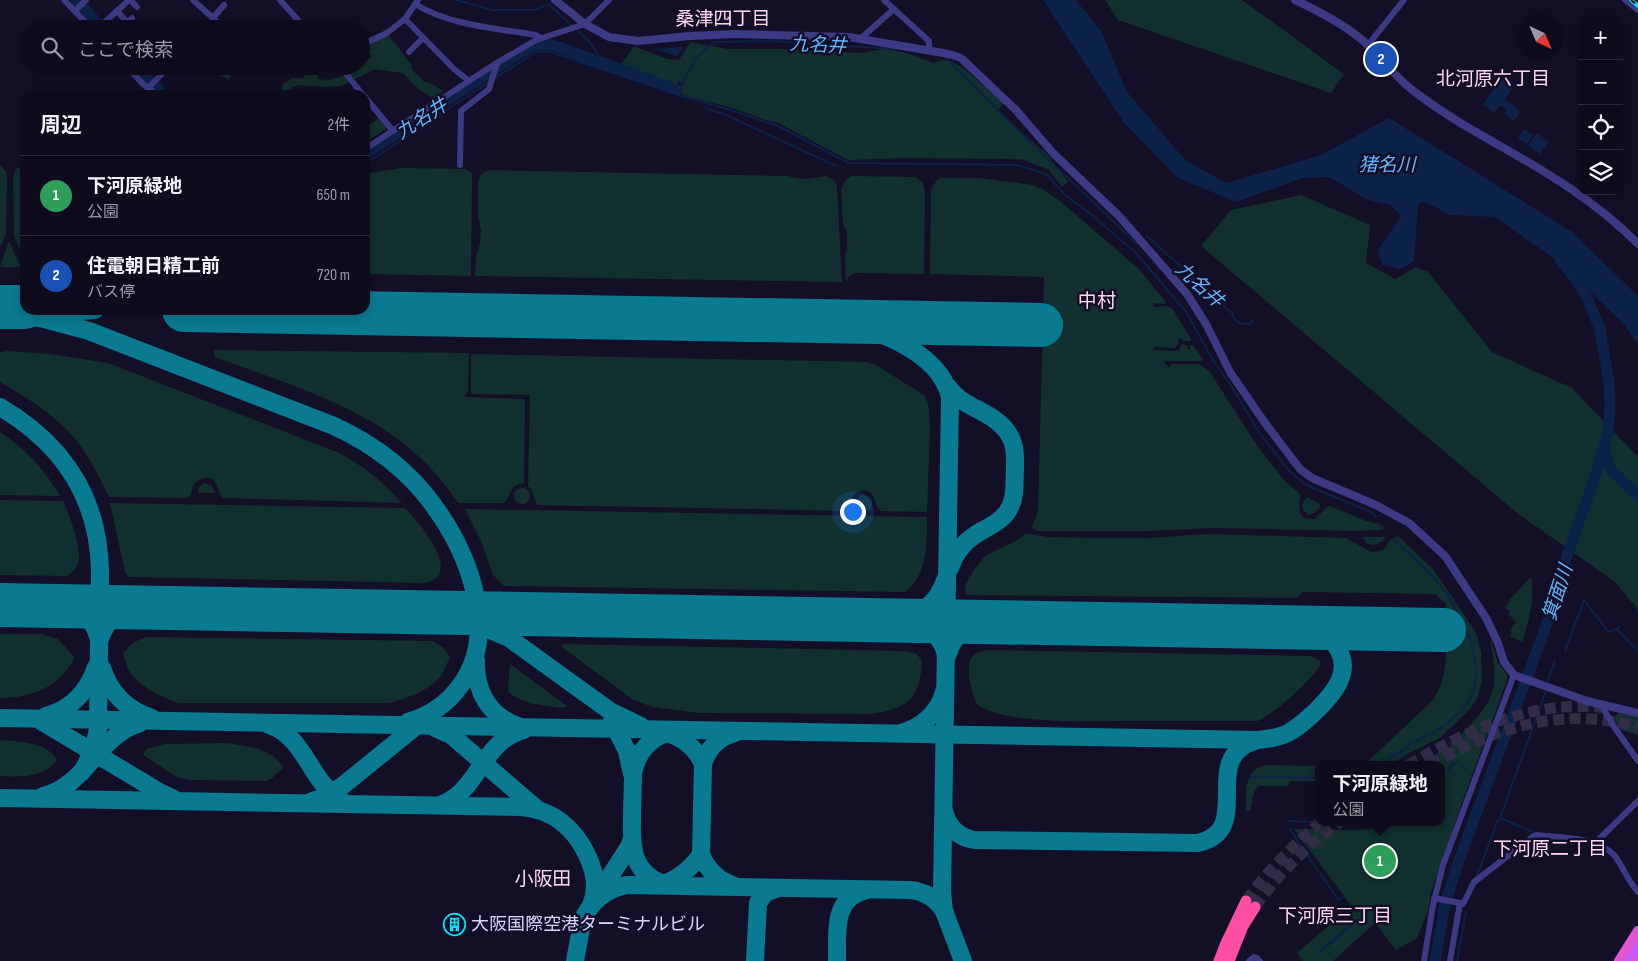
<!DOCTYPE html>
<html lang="ja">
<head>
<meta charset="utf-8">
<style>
	:root { --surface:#0e0b1c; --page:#171425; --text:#f1f3f6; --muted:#9b9ba3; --line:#2e2b3b; --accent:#00e5ff }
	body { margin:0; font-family:"Sofia Sans Condensed","Noto Sans JP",sans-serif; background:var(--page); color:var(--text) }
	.controls { position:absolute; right:15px; top:15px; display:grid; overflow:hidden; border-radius:10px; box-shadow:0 2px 12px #0003 }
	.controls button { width:45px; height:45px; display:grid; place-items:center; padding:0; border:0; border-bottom:1px solid var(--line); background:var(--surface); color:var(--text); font:25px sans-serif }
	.compass { position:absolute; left:1518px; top:15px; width:45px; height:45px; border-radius:50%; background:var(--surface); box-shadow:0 2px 12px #0003; rotate:136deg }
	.you { position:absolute; left:852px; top:511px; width:18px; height:18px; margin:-12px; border:4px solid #fff; border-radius:50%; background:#1a73e8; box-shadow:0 0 0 8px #1a73e833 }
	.badge { display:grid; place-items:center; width:32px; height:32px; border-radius:50%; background:var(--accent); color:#fff; font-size:16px; font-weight:700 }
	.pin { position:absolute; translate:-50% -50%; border:2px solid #fff; box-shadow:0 1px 5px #0006 }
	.popup { position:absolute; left:1315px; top:761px; width:130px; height:65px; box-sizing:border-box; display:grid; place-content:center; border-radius:10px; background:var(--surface); filter:drop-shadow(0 1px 4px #0005); font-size:16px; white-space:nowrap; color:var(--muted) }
	.popup b { font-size:19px; color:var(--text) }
	.popup::after { content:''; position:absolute; left:50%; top:100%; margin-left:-10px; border:10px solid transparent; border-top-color:var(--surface) }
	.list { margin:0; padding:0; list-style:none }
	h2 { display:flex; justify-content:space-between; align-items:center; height:65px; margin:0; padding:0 20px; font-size:21px }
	h2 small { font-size:16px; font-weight:400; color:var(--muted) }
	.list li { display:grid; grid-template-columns:32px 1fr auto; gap:15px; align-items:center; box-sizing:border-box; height:80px; padding:0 20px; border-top:1px solid var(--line) }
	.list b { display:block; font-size:19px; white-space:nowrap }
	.list p { margin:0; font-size:16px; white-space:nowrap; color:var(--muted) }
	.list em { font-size:16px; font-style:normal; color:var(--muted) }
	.icon { flex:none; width:28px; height:28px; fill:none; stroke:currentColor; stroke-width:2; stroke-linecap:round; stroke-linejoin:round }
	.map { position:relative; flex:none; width:1638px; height:961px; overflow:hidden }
	.search { position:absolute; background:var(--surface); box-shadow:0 2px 12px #0003; left:20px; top:20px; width:350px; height:55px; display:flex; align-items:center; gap:12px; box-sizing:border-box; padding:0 18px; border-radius:28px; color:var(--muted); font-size:19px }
	.panel { position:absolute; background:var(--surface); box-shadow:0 2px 12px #0003; left:20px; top:90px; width:350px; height:225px; border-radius:15px }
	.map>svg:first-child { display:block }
	.green { fill:#12302f }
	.water { fill:#0c2248 }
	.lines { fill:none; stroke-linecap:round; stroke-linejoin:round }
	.stream { stroke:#0c2248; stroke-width:2 }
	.river { stroke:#0c2248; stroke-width:11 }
	.taxiway { stroke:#0a7a92; stroke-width:18 }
	.runway { stroke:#0a7a92; stroke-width:44 }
	.motorway-tunnel { stroke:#312d47; stroke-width:11; stroke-dasharray:11 5.5; stroke-linecap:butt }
	.pedestrian { stroke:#3d3a85; stroke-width:4.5 }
	.minor { stroke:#3d3a85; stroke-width:6 }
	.tertiary { stroke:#3d3a85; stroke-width:8 }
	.primary { stroke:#c25bff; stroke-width:10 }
	.trunk { stroke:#e055d1; stroke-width:10 }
	.motorway { stroke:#ff4fa3; stroke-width:11 }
	.rail-casing { stroke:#00e5ff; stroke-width:4 }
	.rail { stroke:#130f26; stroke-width:2; stroke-dasharray:5.5; stroke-linecap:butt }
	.labels { text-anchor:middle; stroke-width:5; stroke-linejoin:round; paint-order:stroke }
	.poi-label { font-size:18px; fill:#d9d4ff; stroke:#130f26; text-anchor:start }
	.neighbourhood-label { font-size:19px; fill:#ffd6f0; stroke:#130f26 }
	.water-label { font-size:19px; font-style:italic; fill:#62b6ff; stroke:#130f26 }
</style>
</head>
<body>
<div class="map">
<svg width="1638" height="961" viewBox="0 0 1638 961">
	<rect width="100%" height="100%" fill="#130f26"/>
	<g class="green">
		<polygon points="1105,0 1242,0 1344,74 1331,93 1118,20"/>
		<polygon points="388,34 412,66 411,68 423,81 427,83 428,82 444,91 434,99 417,88 403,73 375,69 341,86 324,87 299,85 292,87 291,95 281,95 283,84 292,78 304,78 304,76 316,73 319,79 328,80 351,74 372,56 363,46"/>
		<path d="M690 42 728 49H781L860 53 883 49 907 53 933 63 943 60 953 62 963 68 1004 103 997 111 1048 155 1068 182 1062 187 1049 170 1021 159 901 158 848 160 776 122C761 120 749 113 735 109 716 103 697 100 678 93L684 83 679 81 676 87 647 75 620 66 634 46 667 59 679 60Z"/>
		<polygon points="203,66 227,66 234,71 229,80"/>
		<polygon points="379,118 387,128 366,142 365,128"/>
		<polygon points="25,163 25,259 14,237 13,178 16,169"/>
		<polygon points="0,165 6,171 7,179 6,233 0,247"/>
		<polygon points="401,168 466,169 472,174 471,276 365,274 365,174"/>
		<path d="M489 170 788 176C802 181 812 178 826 176L835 181 837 186 842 282 475 276 476 257 480 243 481 230 478 216V181L481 174Z"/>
		<polygon points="852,176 916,177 923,183 925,192 924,274 855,273 849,276 846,282 845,257 847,249 847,232 843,225 841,189 845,181"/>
		<path d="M941 178H980L1002 181 1033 185 1044 190 1060 201 1139 269 1165 301V304L1153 303 1154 307 1165 306 1172 308 1191 339V341H1183L1181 338H1178V344L1175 348 1154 347 1153 350 1178 351 1182 344 1187 345 1188 349H1190V345H1193L1203 360 1202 361H1164V363L1167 365 1169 368 1171 364H1199L1210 372 1258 447 1283 479 1300 494C1300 507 1295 520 1315 519L1327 507 1330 506 1366 521 1379 524 1383 526 1384 530 1354 531 1213 528 1148 531H1038L1031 528 1038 512 1044 277 930 274 931 189 937 180Z"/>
		<polygon points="1301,195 1370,225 1366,263 1395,279 1416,267 1428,272 1492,352 1572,388 1638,457 1638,610 1615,582 1517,513 1201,246 1231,210"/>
		<polygon points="9,241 21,267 0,267"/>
		<path d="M214 350 469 353 468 392 465 395V397L523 399 525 401 524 483C507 486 513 494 504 503H458C401 415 308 392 215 357Z"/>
		<path d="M7 351 50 354 108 363 337 452C362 464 384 483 402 503L223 498C216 492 219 473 202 479 200 479 197 481 195 483 191 489 193 493 188 498L109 497C99 477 90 458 76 440 56 415 27 398 0 382V352Z"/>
		<path d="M473 354 867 362 876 365 924 395 928 403 930 427 927 512 881 511C873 504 876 487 860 491 857 492 855 493 854 495 850 500 852 506 848 511L538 505C533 499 535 492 528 486L530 395 473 394 471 392V355Z"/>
		<path d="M0 432C25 448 45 470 60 496L0 495Z"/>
		<polygon points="204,483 211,485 215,493 198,493 198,488"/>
		<circle cx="522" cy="496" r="8"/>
		<path d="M861 495C871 494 874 500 871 510H858L856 508V500Z"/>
		<polygon points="1306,497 1320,504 1319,509 1314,513 1309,515 1304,511 1302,505"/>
		<path d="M0 500 63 501C69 514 83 551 78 564 76 569 71 573 67 576L0 575Z"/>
		<path d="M110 503 405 508C419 522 466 577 423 583L129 577 125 572Z"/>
		<path d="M465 509 927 517C927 544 928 575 905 592L504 586 493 575 481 541Z"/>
		<path d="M1026 533 1047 537 1097 538H1146L1207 534 1346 538 1371 552 1380 551 1385 548 1390 540 1398 536 1433 569 1473 628 1477 636 1481 652 1482 681 1478 696 1471 708 1440 738 1407 754 1392 765H1364L1431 702C1452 677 1445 635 1446 604L1435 594 1303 592 1296 598 966 595 965 586 973 571 986 555 1016 541Z"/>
		<path d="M1363 537H1385L1383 541C1376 546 1365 547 1363 537Z"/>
		<path d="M1531 577C1535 600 1529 620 1522 642L1510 636 1512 632 1510 631 1516 622 1508 614 1510 612 1505 607 1510 601 1509 600Z"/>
		<path d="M0 634H42L58 639 75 658C70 665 65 674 58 679 43 693 20 698 0 698Z"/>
		<path d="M147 637 432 641 444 648 450 657C447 663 444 672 439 678 427 692 406 698 390 703H178C160 696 138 687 128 669 126 664 125 658 123 653L134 642Z"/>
		<path d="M1490 640H1491L1498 663 1507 675V680L1464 797 1431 892 1428 911 1424 921 1417 938 1396 950 1375 923 1333 961H1303L1297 953 1335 920 1350 904 1294 829 1353 830 1371 829 1387 822H1441V765H1418L1451 746 1450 743C1459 737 1466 730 1473 722 1499 695 1497 675 1490 640Z"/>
		<path d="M562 644 905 651 917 654 922 661C920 700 907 709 869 714L698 713 652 707 632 699 563 648Z"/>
		<path d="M986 650 1310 656 1320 660 1321 665C1308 683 1277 712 1257 721 1215 721 1173 721 1131 721 1095 721 1006 725 978 705 972 697 965 666 971 658 975 653 981 652 986 650Z"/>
		<path d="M510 664 567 706 562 708C544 705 522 705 508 691Z"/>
		<polygon points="1619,713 1638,717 1638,735 1621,730 1613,718"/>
		<path d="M0 740C17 741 48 742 57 760 44 778 20 777 0 776Z"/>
		<path d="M225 743C247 746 268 747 283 766V768L272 778 266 781 188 780 177 777 143 755 146 749 167 744Z"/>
		<path d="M1267 765 1319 766V781H1290L1288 786H1258L1254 792 1250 811H1246C1246 792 1243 769 1267 765Z"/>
	</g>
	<g class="water">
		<polygon points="1043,0 1076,0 1101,31 1127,92 1186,161 1227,183 1321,155 1389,118 1572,232 1638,296 1638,345 1624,324 1559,262 1495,217 1450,215 1423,201 1418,205 1414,261 1401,269 1382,265 1378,250 1401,216 1391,205 1368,200 1329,177 1303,178 1236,202 1178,178 1125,124"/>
		<polygon points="683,47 677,56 655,49"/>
		<polygon points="1503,77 1514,85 1505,99 1521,111 1514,121 1505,114 1507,110 1500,105 1494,113 1483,104"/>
		<polygon points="1524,129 1533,135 1527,144 1518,138"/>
		<polygon points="1537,133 1549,142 1540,154 1528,145"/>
		<polygon points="1355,920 1357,922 1320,954 1318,952"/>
	</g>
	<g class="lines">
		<g class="stream">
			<polyline points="456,0 492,10 534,10 549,4 572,26"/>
			<polyline points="576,29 589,41 602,60 632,71 633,73"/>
			<polyline points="895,49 771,41 714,42 698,56 675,94 734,111 778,126 849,163 1018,165 1046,174 1064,194 1093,216 1137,254 1187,313 1214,362 1231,385 1258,431 1290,472 1306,485 1373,513 1376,517"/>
			<polyline points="945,57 1031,143 1136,243"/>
			<polyline points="495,78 536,52 548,51 675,94"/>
			<polyline points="704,108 724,114 836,166"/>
			<polyline points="365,164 489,82"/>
			<path d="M1147 236 1232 313C1235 323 1240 324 1250 324L1253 320"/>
			<polyline points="1378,524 1382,529"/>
			<path d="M1394 540C1408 553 1423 565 1436 580 1460 608 1493 671 1465 706 1457 716 1444 726 1433 733 1424 738 1414 741 1406 747L1402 752V757"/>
			<polyline points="1637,611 1638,610"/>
			<polyline points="1619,627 1617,629 1618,630 1638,651"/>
			<polyline points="1565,651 1584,600 1608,631 1610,632 1617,629"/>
			<polyline points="1547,683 1555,661"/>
			<polyline points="1460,764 1466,769"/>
			<polyline points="1387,765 1391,756 1403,750"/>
			<polyline points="1448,772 1452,765 1456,763"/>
			<polyline points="1250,777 1319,778"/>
			<polyline points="1289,821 1359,824 1370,822"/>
			<path d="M1290 828C1304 854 1323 875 1338 900L1343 897"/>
			<polyline points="1535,833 1500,818 1546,691"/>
			<polyline points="1476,878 1498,820"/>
			<polyline points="1457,961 1466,912"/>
		</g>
		<g class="river">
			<polyline points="76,0 103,29"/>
			<polyline points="136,66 164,95"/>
			<path d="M365 154 517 55C533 45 541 41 559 47L677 90"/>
			<polyline points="1604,451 1611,470 1638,496"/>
			<polyline points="1435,961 1445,904 1459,860 1545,629 1567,556 1595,477 1608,432 1610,407 1609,383 1600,329 1587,298 1578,282 1561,261"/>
		</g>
		<g class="taxiway">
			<path d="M0 311 44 319 89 331 334 426C373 444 409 471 434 506 469 554 500 633 460 686 447 704 429 716 408 722"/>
			<polyline points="42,314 95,310"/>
			<path d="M823 321C866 324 939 349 950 397L942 892 944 911 963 961"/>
			<path d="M948 387C962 408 994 411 1008 433 1016 444 1015 457 1015 470 1014 482 1016 496 1010 507 1003 522 987 527 975 535 963 543 954 555 950 568"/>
			<path d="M0 407C63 444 99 498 100 572L98 729 93 751 82 772"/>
			<path d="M61 606C80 609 92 617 98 636"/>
			<polyline points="426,613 459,617 509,638 610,711 641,726"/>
			<path d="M894 621C918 618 938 603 945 580"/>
			<path d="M907 621C926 623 942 636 946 655"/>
			<path d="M100 639C107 617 121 610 143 608"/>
			<path d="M948 654C953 635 967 625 987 623"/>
			<path d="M476 661C475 691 489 716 518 726"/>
			<path d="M102 668C110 693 127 710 152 718"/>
			<path d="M46 716C71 709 88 691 96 667"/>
			<path d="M0 718 1258 740C1268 739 1278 738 1288 733 1298 728 1306 720 1315 712 1333 694 1354 672 1336 646 1328 634 1317 629 1304 628"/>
			<polyline points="41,721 161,793 174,799"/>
			<polyline points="612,721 627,751 632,774"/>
			<path d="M269 725C306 737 309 781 341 800"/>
			<polyline points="435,728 451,735 537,809"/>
			<path d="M667 733C683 738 696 748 703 764"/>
			<path d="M735 733C719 737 708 748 703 764L701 854C707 870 719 881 735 886"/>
			<path d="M901 733C921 728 939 712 944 692"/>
			<path d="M43 796C86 786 99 735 140 723"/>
			<path d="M0 798 520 807C552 809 575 828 588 857 595 873 598 888 591 906"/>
			<polyline points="312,801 325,797 341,787 420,723"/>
			<path d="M440 805C480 791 481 741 524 730"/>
			<path d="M944 811C948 827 958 837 974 840L1198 843C1256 830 1198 758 1255 741"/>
			<path d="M661 885C677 880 692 868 701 854"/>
			<path d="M666 885C633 874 631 849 632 819 632 804 633 788 633 773 638 751 649 739 669 732"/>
			<path d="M591 906C601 894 613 887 628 885L909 890C925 891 937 899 945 913"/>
			<polyline points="575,961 583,918 629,847 631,841"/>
			<polyline points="755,961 758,903 765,893 778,888"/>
			<path d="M837 961C838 933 831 898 867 890"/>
		</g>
		<g class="runway">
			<polyline points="0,307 25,307"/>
			<polyline points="184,310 1041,325"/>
			<polyline points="0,605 1444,630"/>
		</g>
		<g class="motorway-tunnel">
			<path d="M1408 765C1472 728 1534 699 1609 708"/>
			<path d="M1430 765C1497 727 1562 706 1638 727"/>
			<path d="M1246 901C1268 870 1292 846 1321 822"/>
			<path d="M1255 907C1279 873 1307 846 1340 822"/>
		</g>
		<polyline class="pedestrian" points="1624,0 1638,11"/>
		<g class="minor">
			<polyline points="64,0 92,29"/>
			<polyline points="130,0 137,7"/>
			<polyline points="193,0 225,29"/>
			<polyline points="280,0 306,29"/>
			<polyline points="884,0 929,41 929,50"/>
			<path d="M415 4C451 26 496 28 536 35L541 38"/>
			<polyline points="75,11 86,0"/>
			<polyline points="117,11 127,22 132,18"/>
			<polyline points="213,18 224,5"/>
			<polyline points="405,19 454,69 469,81"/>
			<polyline points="97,29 129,0"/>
			<polyline points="210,29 217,22"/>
			<polyline points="860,39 894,9"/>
			<polyline points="361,45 387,33 405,19 418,0"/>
			<polyline points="1368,45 1404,0"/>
			<polyline points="409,52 423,38"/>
			<polyline points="126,66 143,84 158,95"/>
			<polyline points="340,66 363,95"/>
			<polyline points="148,88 170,66"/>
			<polyline points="365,97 393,131"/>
			<polyline points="365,149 495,64 536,40 585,24 609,0"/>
			<polyline points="460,165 461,111 489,89 497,63"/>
			<polyline points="1601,705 1615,728 1638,761"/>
			<polyline points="1594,844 1638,801"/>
			<polyline points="1434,898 1460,903"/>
			<polyline points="1249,961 1254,957 1257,958 1260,961"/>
			<polyline points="1424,961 1433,905 1443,865 1514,675"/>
			<path d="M1450 961 1460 903 1463 904 1474 882 1534 836 1537 835C1562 838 1597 836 1615 856 1623 867 1628 881 1638 892"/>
		</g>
		<g class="tertiary">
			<polyline points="555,0 585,24 609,37 638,41 690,36 734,34 849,37 949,54 961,58 1016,110 1053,153 1120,217 1187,294 1206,324 1230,372 1265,423 1300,469 1312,478 1376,505 1409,523 1445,556 1486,618 1498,643 1504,662 1514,675 1587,701 1638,713"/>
			<path d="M1295 0C1321 12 1348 26 1369 46 1384 61 1397 79 1415 92 1442 113 1472 130 1502 147 1550 174 1599 204 1638 244"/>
		</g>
		<polyline class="primary" points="1628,961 1638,945"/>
		<g class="trunk">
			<polyline points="1619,961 1638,931"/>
			<polyline points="1637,961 1638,960"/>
		</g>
		<g class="motorway">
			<polyline points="1219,961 1226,943 1246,901"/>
			<polyline points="1229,961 1243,926 1255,907"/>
		</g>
		<defs>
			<polyline id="rail" points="1631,0 1638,6"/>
		</defs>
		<use href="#rail" class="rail-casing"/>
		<use href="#rail" class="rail"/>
	</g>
	<defs>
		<symbol id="building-ring" viewBox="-11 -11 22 22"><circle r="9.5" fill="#130f26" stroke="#00e5ff" stroke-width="1.5"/><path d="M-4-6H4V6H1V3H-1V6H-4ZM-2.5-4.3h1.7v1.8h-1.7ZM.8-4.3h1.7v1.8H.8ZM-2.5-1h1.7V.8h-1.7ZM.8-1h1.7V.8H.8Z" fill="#00e5ff"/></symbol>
	</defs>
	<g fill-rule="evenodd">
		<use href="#building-ring" x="442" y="912" width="25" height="25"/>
	</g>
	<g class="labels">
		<g class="poi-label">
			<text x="471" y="930">大阪国際空港ターミナルビル</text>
		</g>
		<g class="neighbourhood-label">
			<text x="723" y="25">桑津四丁目</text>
			<text x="1493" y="85">北河原六丁目</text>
			<text x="1097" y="307">中村</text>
			<text x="1550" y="855">下河原二丁目</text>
			<text x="543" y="885">小阪田</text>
			<text x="1335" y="922">下河原三丁目</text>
		</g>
		<g class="water-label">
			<text transform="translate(818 44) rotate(3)" y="7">九名井</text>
			<text transform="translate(421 118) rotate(-33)" y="7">九名井</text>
			<text x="1387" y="171">猪名川</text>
			<text transform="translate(1200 284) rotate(42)" y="7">九名井</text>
			<text transform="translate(1557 592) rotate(-72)" y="7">箕面川</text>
		</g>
	</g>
</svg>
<div class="controls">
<button>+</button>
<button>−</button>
<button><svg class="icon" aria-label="locate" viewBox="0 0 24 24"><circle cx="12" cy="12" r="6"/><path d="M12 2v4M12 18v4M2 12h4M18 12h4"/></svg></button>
<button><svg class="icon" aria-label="layers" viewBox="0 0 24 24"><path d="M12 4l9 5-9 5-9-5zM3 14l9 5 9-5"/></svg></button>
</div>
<svg class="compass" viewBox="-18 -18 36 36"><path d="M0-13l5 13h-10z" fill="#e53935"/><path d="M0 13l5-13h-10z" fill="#9b9ba3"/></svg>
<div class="you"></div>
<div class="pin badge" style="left:1380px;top:861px;background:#2e9e5b">1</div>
<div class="popup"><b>下河原緑地</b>公園</div>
<div class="pin badge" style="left:1381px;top:59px;background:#1a4fb4">2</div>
<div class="search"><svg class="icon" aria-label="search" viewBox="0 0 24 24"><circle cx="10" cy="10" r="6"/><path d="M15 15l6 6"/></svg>ここで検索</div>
<section class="panel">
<h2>周辺<small>2件</small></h2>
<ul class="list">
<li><span class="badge" style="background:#2e9e5b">1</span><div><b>下河原緑地</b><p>公園</p></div><em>650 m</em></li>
<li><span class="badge" style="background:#1a4fb4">2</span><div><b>住電朝日精工前</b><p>バス停</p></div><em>720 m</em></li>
</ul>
</section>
</div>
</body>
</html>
